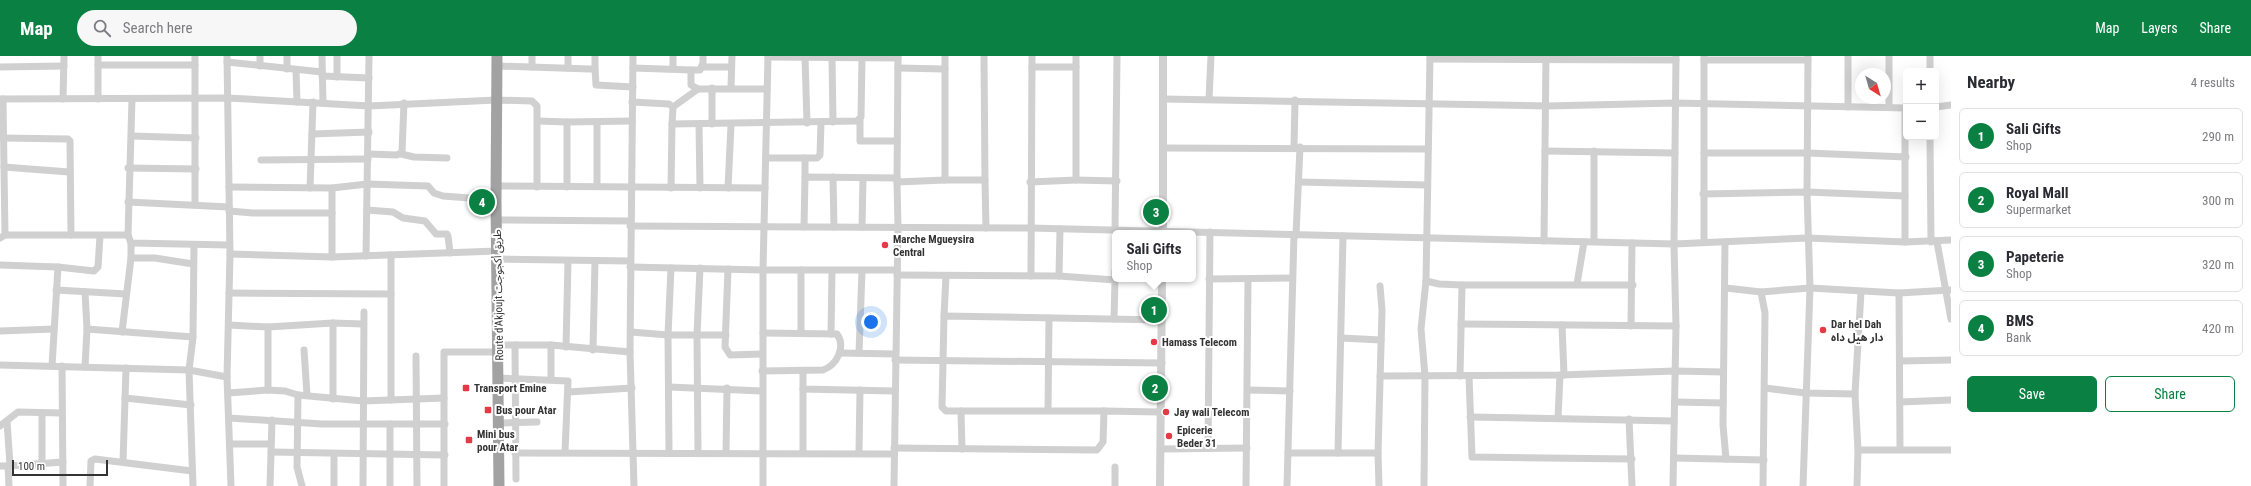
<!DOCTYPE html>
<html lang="en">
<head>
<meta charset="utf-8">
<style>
	:root { --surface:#fff; --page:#f7f7f7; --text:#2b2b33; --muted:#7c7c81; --line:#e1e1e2; --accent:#0b8043 }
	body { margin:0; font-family:"Roboto Condensed","Noto Sans Arabic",sans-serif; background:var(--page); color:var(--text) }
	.controls { position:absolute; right:12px; top:12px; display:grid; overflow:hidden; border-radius:6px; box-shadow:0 4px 16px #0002 }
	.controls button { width:36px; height:36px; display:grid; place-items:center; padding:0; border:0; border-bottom:1px solid var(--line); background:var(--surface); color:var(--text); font:20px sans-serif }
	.compass { position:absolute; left:1855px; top:12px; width:36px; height:36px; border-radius:50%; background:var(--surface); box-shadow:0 4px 16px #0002; rotate:143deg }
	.scale { position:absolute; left:12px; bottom:10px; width:96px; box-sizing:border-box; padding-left:4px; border:2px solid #333; border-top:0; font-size:11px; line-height:14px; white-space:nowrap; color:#333; -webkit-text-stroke:3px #fff; paint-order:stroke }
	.you { position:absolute; left:871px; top:266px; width:14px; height:14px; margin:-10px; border:3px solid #fff; border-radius:50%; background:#1a73e8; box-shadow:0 0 0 6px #1a73e833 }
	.badge { display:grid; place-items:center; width:26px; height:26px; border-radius:50%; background:var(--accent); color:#fff; font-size:13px; font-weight:700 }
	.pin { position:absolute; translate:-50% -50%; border:2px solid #fff; box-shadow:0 1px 4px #0006 }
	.popup { position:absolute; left:1112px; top:174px; width:84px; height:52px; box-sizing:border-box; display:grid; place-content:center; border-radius:6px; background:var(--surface); filter:drop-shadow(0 1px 3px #0005); font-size:13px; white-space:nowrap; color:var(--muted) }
	.popup b { font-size:15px; color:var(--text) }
	.popup::after { content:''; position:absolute; left:50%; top:100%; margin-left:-8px; border:8px solid transparent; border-top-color:var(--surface) }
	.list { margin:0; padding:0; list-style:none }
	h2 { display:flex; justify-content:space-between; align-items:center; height:52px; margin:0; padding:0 16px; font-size:17px }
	h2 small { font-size:13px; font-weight:400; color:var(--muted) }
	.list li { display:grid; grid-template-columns:26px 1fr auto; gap:12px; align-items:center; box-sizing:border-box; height:56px; margin:0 8px 8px; padding:0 8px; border:1px solid var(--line); border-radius:6px }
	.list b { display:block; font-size:15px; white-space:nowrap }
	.list p { margin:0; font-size:13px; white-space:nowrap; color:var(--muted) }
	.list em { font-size:13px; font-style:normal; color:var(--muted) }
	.actions { display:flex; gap:8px; padding:12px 16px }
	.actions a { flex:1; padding:9px 0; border:1px solid var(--accent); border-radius:6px; text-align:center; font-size:14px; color:var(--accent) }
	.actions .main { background:var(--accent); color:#fff }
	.icon { flex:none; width:22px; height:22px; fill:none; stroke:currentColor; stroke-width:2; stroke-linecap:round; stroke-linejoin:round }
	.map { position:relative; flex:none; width:1951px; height:430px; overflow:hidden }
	header { display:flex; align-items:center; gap:24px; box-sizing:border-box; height:56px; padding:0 20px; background:var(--accent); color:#fff }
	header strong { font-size:19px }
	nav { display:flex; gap:22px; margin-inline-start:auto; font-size:14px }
	.search { width:280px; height:36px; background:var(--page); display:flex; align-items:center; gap:10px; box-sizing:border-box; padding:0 14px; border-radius:22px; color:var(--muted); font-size:15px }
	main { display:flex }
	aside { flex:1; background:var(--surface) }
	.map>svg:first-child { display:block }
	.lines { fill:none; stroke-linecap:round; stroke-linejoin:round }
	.minor { stroke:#d0d0d0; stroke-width:7 }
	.tertiary { stroke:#d0d0d0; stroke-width:8 }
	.trunk { stroke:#a2a2a2; stroke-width:11 }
	.poi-dot { fill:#e63946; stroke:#fff; stroke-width:1.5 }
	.labels { text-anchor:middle; stroke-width:4; stroke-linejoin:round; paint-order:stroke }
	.poi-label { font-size:11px; font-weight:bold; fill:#333; stroke:#fff; text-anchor:start }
	.street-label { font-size:11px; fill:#333; stroke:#fff }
</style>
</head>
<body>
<header>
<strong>Map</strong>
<div class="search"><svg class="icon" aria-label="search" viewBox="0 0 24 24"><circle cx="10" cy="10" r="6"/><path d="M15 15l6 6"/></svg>Search here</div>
<nav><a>Map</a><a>Layers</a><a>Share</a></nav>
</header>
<main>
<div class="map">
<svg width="1951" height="430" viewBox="0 0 1951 430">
	<rect width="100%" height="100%" fill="#fff"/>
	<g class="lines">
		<g class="minor">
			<polyline points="227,0 230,198 227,321 231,430"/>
			<polyline points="260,0 260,10"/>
			<polyline points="287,0 287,13"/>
			<polyline points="322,0 323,47"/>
			<polyline points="633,0 630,296 634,430"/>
			<polyline points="984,0 985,124"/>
			<polyline points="768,1 898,2"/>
			<polyline points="805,1 807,67"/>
			<polyline points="832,1 833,66"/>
			<polyline points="1430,3 1676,4"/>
			<polyline points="1704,4 1808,4"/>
			<polyline points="227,6 322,16"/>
			<polyline points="98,9 195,9"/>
			<polyline points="497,10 590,13 595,13 596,29 633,31"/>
			<polyline points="0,11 64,10"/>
			<polyline points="532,11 532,0"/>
			<polyline points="702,11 731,11"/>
			<polyline points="1032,11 1076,11"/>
			<polyline points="568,12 568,0"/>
			<polyline points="633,12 691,14 691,29 698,33 767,33"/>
			<polyline points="898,12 945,13"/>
			<polyline points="595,13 595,0"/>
			<polyline points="673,13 673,0"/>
			<polyline points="296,14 297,46"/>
			<polyline points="691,14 700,14 703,7 703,0"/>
			<polyline points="1930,15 1930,0"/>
			<polyline points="322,20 369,22"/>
			<polyline points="337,21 337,0"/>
			<polyline points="712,32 712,68"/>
			<polyline points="731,32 732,0"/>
			<polyline points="0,43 228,42 369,50 496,44 532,45 537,50 537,131"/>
			<polyline points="3,43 5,179"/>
			<polyline points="63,43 64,0"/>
			<polyline points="98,43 98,0"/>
			<polyline points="1163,43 1547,50 1675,47 1906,52"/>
			<polyline points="1209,43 1211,0"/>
			<polyline points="632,46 669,48 673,51 672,68 857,65 861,61 862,1"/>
			<polyline points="673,51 698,33"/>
			<polyline points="1848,51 1848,0"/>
			<polyline points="1889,51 1889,0"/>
			<polyline points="1936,51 1951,49"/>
			<polyline points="1905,52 1905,186"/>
			<polyline points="860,64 860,85 897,85"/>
			<polyline points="538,65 567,66"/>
			<polyline points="699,68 700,132"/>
			<polyline points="312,78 369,76"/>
			<polyline points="132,80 196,82"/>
			<polyline points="1930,81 1931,186"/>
			<polyline points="3,82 68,83 70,85 71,179"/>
			<polyline points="1294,91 1295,44"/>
			<polyline points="1163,92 1428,93"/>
			<polyline points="1545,95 1675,97"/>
			<polyline points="1594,95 1594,185"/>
			<polyline points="1704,97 1807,97 1906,101"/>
			<polyline points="368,98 397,99 402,96 404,47"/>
			<polyline points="401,98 414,101 447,102"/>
			<polyline points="766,102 817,102 820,99 821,66"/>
			<polyline points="805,102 805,121"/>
			<polyline points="261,104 368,103"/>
			<polyline points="4,111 69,116"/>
			<polyline points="128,112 196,113"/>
			<polyline points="833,121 834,171"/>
			<polyline points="945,124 985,124 986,172"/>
			<polyline points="1076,124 1117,125"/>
			<polyline points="897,126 945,124 945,0"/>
			<polyline points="1030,126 1076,124 1076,0"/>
			<polyline points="1299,126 1427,129"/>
			<polyline points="496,130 765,132"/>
			<polyline points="597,130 597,67"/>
			<polyline points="229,131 332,132 367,128 428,130 434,137 443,140 496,144"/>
			<polyline points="567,131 567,66 632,65"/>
			<polyline points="310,132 313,46"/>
			<polyline points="332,132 332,201"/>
			<polyline points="671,132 672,68"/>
			<polyline points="728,132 731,69"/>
			<polyline points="1703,138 1807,136 1905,140"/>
			<polyline points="128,146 229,151"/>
			<polyline points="195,149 195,0"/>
			<polyline points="367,154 393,156 403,162 425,165 436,178 447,178 448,180 450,197"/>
			<polyline points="229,155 253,157 332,157"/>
			<polyline points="496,164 630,165"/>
			<polyline points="630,170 1030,172 1674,188 1807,182 1905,186 1951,184"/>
			<polyline points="804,171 805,121 897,122"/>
			<polyline points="862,171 863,122"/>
			<polyline points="1115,174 1117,0"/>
			<polyline points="128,179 132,43"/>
			<polyline points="1296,179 1300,91"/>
			<polyline points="0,182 5,179 128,179 131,187 229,189"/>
			<polyline points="1544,185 1546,0"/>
			<polyline points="1704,186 1704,0"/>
			<polyline points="1725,186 1723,369 1726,403"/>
			<polyline points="1937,186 1951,263"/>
			<polyline points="230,198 332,201 497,195"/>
			<polyline points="366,200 369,0"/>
			<polyline points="131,202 155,202 193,208"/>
			<polyline points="497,203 630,205"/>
			<polyline points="0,209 58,211 94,215 98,211 100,180"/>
			<polyline points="630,211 763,214 897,214"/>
			<polyline points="728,213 725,291 730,299 762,298"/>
			<polyline points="897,219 1059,220 1115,224 1114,263"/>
			<polyline points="1031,220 1032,0"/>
			<polyline points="1059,220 1060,173"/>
			<polyline points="1209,223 1292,222"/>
			<polyline points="1115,224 1115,215"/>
			<polyline points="1426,225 1439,228 1462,229 1633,229"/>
			<polyline points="1577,228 1584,186"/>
			<polyline points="1726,232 1761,236 1810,232 1899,237 1951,234"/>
			<polyline points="56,234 126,238"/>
			<polyline points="85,236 87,273 85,311"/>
			<polyline points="1761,236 1765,257 1763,430"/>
			<polyline points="229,237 391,238 391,199"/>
			<polyline points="1899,237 1900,392"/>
			<polyline points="944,260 946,220"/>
			<polyline points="333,267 333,343"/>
			<polyline points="1461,268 1676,270"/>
			<polyline points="229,269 268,271 333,267 363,268"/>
			<polyline points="1562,269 1564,319"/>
			<polyline points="1631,270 1632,187"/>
			<polyline points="87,273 193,281"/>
			<polyline points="0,275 54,273"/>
			<polyline points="122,276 131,202 131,187"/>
			<polyline points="631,276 668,279 726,279"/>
			<polyline points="801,277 801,214"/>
			<polyline points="831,278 832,215"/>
			<polyline points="1341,282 1381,284"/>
			<polyline points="499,289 551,289 630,296"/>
			<polyline points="515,289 516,423"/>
			<polyline points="551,289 551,322"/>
			<polyline points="566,291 568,205"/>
			<polyline points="304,294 307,339"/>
			<polyline points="593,294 595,205"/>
			<polyline points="840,297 895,298"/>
			<polyline points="859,297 862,215"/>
			<polyline points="416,300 417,430"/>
			<polyline points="895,304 1162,307"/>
			<polyline points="1900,305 1951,304"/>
			<polyline points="0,309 189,314 227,321"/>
			<polyline points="52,310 58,211"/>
			<polyline points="62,310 63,430"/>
			<path d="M762 315 823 314C837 309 846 291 837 278L763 277"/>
			<polyline points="803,315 803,333 894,335"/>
			<polyline points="1380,320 1560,319 1675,315 1723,316"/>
			<polyline points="1460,320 1462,229"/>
			<polyline points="1469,320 1472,401 1632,403"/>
			<polyline points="499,322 568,325 565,396"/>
			<polyline points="669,331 762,335"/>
			<polyline points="1765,332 1805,337 1855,338"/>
			<polyline points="803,333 803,397"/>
			<polyline points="268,334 268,271"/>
			<polyline points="1248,334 1290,335"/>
			<polyline points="568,336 632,332"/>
			<polyline points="228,337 268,334 285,335 298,339 363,345 444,342"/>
			<polyline points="298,339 297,411 302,430"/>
			<polyline points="125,342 191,349"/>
			<polyline points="391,344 391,238"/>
			<polyline points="1675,346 1723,347"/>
			<polyline points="1900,346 1951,344"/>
			<polyline points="1048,354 1049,262"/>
			<polyline points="961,355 946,355 942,351 944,260 1162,264"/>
			<polyline points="42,357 42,407"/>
			<polyline points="1470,361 1674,365"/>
			<polyline points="229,362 322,368 445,368"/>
			<polyline points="1558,362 1560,319"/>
			<polyline points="1629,363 1632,430"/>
			<polyline points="7,365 10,409"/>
			<polyline points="499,367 537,366"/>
			<polyline points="0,370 18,356 62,357"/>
			<polyline points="230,388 271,388"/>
			<polyline points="894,392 1097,394 1103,386 1104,355 1160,356"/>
			<polyline points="1208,392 1210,176"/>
			<polyline points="962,393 961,355 1104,355"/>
			<polyline points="1161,393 1247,392"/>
			<polyline points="1858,394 1951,394"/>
			<polyline points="271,396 445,399"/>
			<polyline points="515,397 894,398"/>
			<polyline points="669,397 668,279 671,212"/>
			<polyline points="698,397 697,279 700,212"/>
			<polyline points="726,397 727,332"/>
			<polyline points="859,397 860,334"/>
			<polyline points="1288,397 1378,397"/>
			<polyline points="1338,397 1343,180"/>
			<polyline points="334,398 334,430"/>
			<polyline points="1674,402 1764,404"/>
			<polyline points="123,406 126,312"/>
			<polyline points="0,410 8,410 9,430"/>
			<polyline points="8,410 63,406"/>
			<polyline points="1115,411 1115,430"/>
			<polyline points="90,430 91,405 95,403 192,415"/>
			<polyline points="193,430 189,314 193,281 194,190"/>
			<polyline points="270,430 272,364"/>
			<polyline points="363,430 364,256"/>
			<polyline points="390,430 390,368"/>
			<polyline points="444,430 444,296 499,296"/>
			<polyline points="763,430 763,214 768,0"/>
			<polyline points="894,430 898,171 897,126 898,0"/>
			<polyline points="1246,430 1248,223"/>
			<polyline points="1287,430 1294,179"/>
			<polyline points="1379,430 1378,397 1382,254 1380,230"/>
			<polyline points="1424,430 1425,320 1421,273 1426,225 1430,0"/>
			<polyline points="1673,430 1676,270 1674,188 1676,0"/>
			<polyline points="1803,430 1810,232 1807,136 1808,0"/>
			<polyline points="1857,430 1858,394 1855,338 1861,236"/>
		</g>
		<g class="tertiary">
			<polyline points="1163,177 1163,0"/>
			<polyline points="1160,430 1162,223"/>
		</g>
		<polyline class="trunk" points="497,0 496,144 499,430"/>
	</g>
	<g class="poi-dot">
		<circle cx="885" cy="189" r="4"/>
		<circle cx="1823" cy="274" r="4"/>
		<circle cx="1154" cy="286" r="4"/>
		<rect x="462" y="328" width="8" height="8" rx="2"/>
		<rect x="484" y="350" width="8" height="8" rx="2"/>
		<circle cx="1166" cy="356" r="4"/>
		<circle cx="1169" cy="380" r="4"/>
		<rect x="465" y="380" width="8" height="8" rx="2"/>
	</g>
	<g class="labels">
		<g class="poi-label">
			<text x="893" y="187">Marche Mgueysira<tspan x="893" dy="13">Central</tspan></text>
			<text x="1831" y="272">Dar hel Dah<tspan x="1831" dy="13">دار هيل داه</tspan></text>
			<text x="1162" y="290">Hamass Telecom</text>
			<text x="474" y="336">Transport Emine</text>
			<text x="496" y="358">Bus pour Atar</text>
			<text x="1174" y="360">Jay wali Telecom</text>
			<text x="1177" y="378">Epicerie<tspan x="1177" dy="13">Beder 31</tspan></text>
			<text x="477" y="382">Mini bus<tspan x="477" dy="13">pour Atar</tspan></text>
		</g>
		<g class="street-label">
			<text transform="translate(498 239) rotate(-91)" y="4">Route d'Akjoujt طريق أكجوجت</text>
		</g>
	</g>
</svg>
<div class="controls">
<button>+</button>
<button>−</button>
</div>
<svg class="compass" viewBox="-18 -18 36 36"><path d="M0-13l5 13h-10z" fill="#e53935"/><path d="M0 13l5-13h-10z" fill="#7c7c81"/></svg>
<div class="scale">100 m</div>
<div class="you"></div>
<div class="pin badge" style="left:1154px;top:254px">1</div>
<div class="popup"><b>Sali Gifts</b>Shop</div>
<div class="pin badge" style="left:1155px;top:332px">2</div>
<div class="pin badge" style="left:1156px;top:156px">3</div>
<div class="pin badge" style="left:482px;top:146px">4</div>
</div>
<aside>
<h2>Nearby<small>4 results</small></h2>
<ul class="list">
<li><span class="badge">1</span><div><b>Sali Gifts</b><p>Shop</p></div><em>290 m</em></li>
<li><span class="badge">2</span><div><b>Royal Mall</b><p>Supermarket</p></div><em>300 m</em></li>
<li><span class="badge">3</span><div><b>Papeterie</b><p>Shop</p></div><em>320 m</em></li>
<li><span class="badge">4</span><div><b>BMS</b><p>Bank</p></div><em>420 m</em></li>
</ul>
<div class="actions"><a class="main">Save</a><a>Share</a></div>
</aside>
</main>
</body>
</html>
